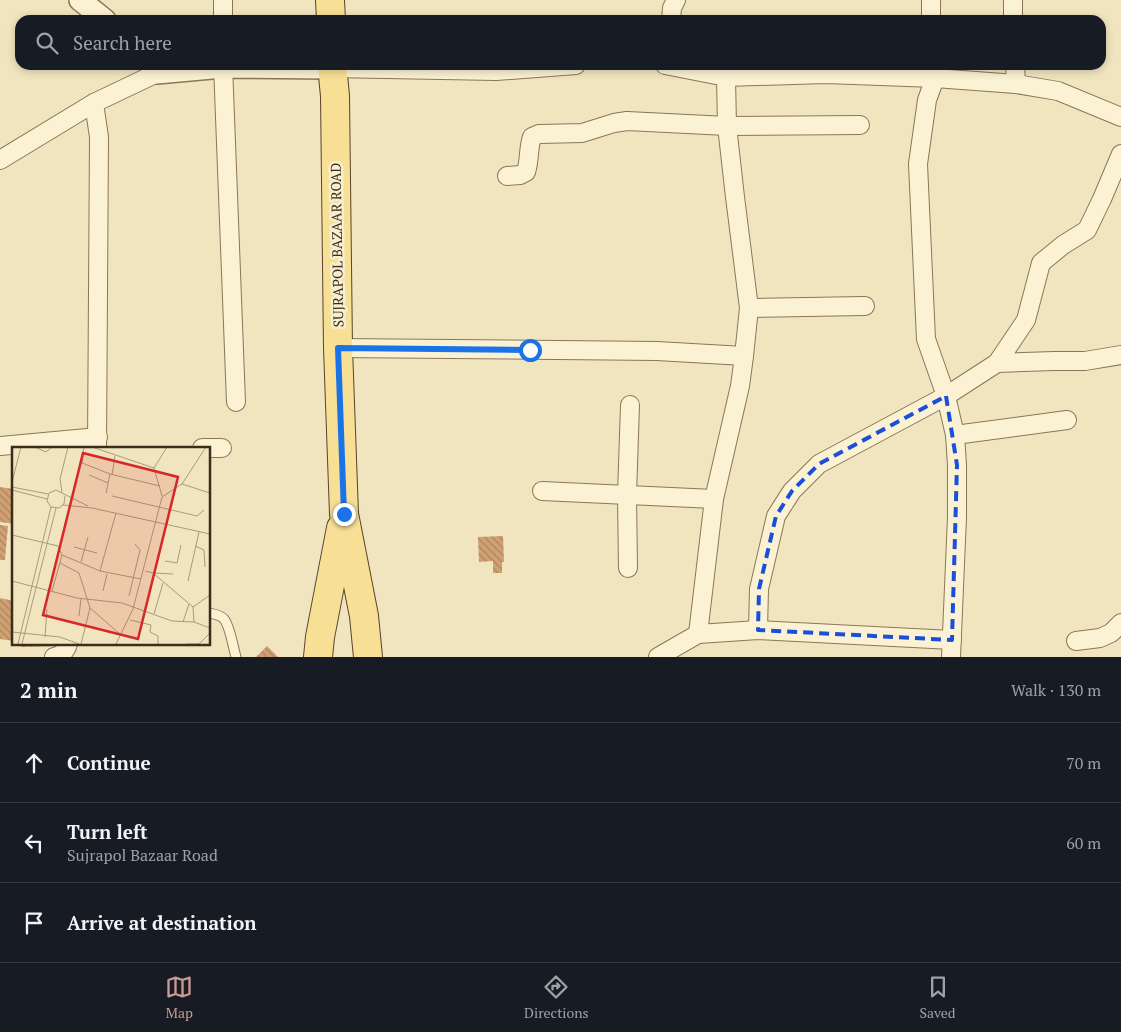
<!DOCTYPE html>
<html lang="en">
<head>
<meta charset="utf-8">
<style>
	:root { --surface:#171b24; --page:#20242c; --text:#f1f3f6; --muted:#9ea1a6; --line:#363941; --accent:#cc9997 }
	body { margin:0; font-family:"PT Serif",serif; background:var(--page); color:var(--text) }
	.stop { position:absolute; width:15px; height:15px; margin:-11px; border:4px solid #1a73e8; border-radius:50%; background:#fff }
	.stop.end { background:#1a73e8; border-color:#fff; box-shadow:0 1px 5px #0008 }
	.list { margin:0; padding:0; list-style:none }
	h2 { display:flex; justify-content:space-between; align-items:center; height:65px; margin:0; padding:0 20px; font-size:21px }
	h2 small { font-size:16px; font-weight:400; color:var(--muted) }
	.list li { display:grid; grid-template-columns:32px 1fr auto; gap:15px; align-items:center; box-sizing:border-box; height:80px; padding:0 20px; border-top:1px solid var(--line) }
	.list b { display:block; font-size:19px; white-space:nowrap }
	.list p { margin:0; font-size:16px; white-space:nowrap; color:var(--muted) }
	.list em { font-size:16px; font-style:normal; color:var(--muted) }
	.icon { flex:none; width:28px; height:28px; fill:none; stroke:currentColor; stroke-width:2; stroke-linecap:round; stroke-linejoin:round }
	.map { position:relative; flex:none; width:1121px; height:657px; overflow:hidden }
	.search { position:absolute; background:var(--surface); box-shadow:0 2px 8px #0003; left:15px; right:15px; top:15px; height:55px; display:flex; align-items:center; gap:12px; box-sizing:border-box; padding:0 18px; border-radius:15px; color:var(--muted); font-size:19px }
	.sheet { height:305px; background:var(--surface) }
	nav { display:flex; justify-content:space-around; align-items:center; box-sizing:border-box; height:70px; border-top:1px solid var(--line); background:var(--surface); font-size:14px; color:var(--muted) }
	nav a { display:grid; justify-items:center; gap:2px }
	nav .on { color:var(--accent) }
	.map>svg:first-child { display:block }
	.building { fill:url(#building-back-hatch) }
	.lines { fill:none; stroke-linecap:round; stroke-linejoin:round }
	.service-casing { stroke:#8b7657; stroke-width:11 }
	.minor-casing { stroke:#8b7657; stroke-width:20 }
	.tertiary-casing { stroke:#8b7657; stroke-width:24 }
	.primary-casing { stroke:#59432c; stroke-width:30 }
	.service { stroke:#fbf2d4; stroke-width:9 }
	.minor { stroke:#fbf2d4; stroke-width:18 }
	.tertiary { stroke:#fbf2d4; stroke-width:21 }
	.primary { stroke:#f7df95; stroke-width:28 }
	.route { stroke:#1a73e8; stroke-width:6 }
	.marked { fill:none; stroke:#1d4ed8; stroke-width:4; stroke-dasharray:10 6; stroke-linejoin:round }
	.labels { text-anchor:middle; stroke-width:5; stroke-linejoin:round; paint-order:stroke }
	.street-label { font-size:14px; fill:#3a2d1c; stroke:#f8efd0 }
	.inset-road { fill:none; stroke:#a89b7e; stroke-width:1 }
	.view { fill:#d62828; fill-opacity:0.15; stroke:#d62828; stroke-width:2.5 }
	.inset-edge { fill:none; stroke:#3a2d1c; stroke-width:2.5 }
</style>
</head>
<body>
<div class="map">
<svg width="1121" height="657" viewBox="0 0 1121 657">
	<defs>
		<pattern id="building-back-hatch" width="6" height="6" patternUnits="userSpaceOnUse" patternTransform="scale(1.25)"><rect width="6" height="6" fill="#d1a174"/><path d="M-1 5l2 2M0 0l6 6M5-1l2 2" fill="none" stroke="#ab845e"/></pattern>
	</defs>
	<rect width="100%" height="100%" fill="#f1e5c0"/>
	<g class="building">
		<polygon points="0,487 14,489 14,524 0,522"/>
		<polygon points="0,525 8,526 5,560 0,560"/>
		<polygon points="503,536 504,562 502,562 502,573 493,573 493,561 479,562 478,537"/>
		<polygon points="0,598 14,601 14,641 0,639"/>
		<polygon points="21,643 56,643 56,646 21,647"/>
		<polygon points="267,646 278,657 256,657"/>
	</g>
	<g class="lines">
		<defs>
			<path id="service" d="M209 613C214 614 221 615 224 619 230 626 233 647 236 657"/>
			<g id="minor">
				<polyline points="223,0 223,20"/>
				<polyline points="1013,0 1013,20"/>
				<polyline points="671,20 672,8 676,0"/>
				<polyline points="931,20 931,0"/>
				<polyline points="223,65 236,402"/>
				<polyline points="665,65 726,77 826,74 935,78 1016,84 1058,91 1121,117"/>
				<polyline points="933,65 935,78 927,100 918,164 926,339 946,396 955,435 957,465 957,517 951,657"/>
				<polyline points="1015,65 1016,84"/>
				<polyline points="332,68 496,71 576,65"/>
				<polyline points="94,103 99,137 97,448"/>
				<polyline points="0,160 94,103 157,73"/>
				<path d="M507 176 520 175 526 172C530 160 528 148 532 137L539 134 582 133 614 123 627 121 727 126 860 125"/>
				<polyline points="749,308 865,306"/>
				<polyline points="338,348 657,351 744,356 749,308 735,197 727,126 726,77"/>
				<polyline points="744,356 740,386 714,499 698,634 758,630 952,640"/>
				<polyline points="997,363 1054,361 1085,361 1121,355"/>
				<polyline points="955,435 1067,420"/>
				<polyline points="0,446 98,437"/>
				<polyline points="202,448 222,448"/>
				<polyline points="542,491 714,499"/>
				<polyline points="628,568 627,495 630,405"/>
				<polyline points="758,630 759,589 776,516 792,491 819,464 946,396 997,363 1026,320 1041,263 1063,245 1087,230 1102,199 1121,154"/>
				<polyline points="1076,641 1100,638 1111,633 1121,623"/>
				<path d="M54 657C61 656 67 650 68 643"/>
				<polyline points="658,657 698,634"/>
			</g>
			<g id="tertiary">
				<polyline points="80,0 105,20"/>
				<polyline points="150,65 157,73 223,67 332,68"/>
			</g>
			<g id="primary">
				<polyline points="330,0 331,20"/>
				<polyline points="332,65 335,96 338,348 344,514 364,616 368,657"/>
				<polyline points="318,657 320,637 341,528"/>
			</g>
		</defs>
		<use href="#service" class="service-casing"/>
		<use href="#minor" class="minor-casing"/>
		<use href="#tertiary" class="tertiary-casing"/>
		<use href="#primary" class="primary-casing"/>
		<use href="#service" class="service"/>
		<use href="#minor" class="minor"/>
		<use href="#tertiary" class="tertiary"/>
		<use href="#primary" class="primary"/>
	</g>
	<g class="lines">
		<polyline class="route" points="344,514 338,348 530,350"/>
	</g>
	<path class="marked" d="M946 396 957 465 952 640 758 630 759 589 776 516 792 491 819 464Z"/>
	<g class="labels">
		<g class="street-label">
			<text transform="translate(337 245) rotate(-91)" y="5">SUJRAPOL BAZAAR ROAD</text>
		</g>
	</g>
	<g transform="translate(12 447)">
		<rect width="198" height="198" fill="#f1e5c0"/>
		<path class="inset-road" d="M23 0 34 5 40 0M72 0 70 16 98 27 148 39M80 0 142 21 155 0M142 21 150 49M77 28 96 36M100 28 103 9M0 35 9 0M170 37 198 46M0 40 36 47M0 43 35 52M50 45 48 32 56 0M94 46 98 27M53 49 52 57 47 61 39 60 35 54 37 46 44 43 76 59M100 49 185 69 192 63M51 58 80 61 198 87M104 66 88 124 129 132M0 88 46 99 50 108M183 99 192 103 193 120M62 100 85 106M153 114 165 116 169 98M69 115 76 90M48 116 67 126 78 161 109 188M133 124 141 126 181 160 182 175M142 126 161 127M0 134 65 151 110 156 160 174 182 175 198 181M176 134 187 85M40 144 50 108 88 124M91 144 95 127M117 149 128 103 123 97M181 160 198 148M142 167 151 136M67 169 69 152M118 173 139 178 138 185 146 189V197M171 175 177 157M0 185 48 190 67 197M33 190 35 162M6 197 39 60M10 197 44 61M69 197 78 161M104 197 121 162 150 50 170 37 194 0M175 197H187L198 186"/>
		<path class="view" d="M71 6 166 30 126 192 31 168Z"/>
		<rect width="198" height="198" class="inset-edge"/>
	</g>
</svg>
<div class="stop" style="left:530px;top:350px"></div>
<div class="stop end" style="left:344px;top:514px"></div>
<div class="search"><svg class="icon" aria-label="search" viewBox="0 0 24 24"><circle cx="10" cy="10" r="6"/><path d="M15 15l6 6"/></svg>Search here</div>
</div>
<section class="sheet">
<h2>2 min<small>Walk · 130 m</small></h2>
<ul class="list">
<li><svg class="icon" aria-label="ahead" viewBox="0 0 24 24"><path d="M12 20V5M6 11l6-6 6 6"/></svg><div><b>Continue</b></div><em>70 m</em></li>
<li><svg class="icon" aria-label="left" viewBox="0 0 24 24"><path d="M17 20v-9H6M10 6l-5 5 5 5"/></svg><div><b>Turn left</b><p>Sujrapol Bazaar Road</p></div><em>60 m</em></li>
<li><svg class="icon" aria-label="arrive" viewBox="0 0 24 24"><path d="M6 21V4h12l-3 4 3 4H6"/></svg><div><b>Arrive at destination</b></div></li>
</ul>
</section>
<nav>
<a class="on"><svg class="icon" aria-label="map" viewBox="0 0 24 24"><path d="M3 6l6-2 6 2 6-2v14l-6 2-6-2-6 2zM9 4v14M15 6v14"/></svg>Map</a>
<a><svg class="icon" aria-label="directions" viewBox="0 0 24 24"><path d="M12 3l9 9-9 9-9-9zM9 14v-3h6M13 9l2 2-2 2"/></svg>Directions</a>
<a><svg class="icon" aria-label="saved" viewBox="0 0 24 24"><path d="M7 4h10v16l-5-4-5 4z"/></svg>Saved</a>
</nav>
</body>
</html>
